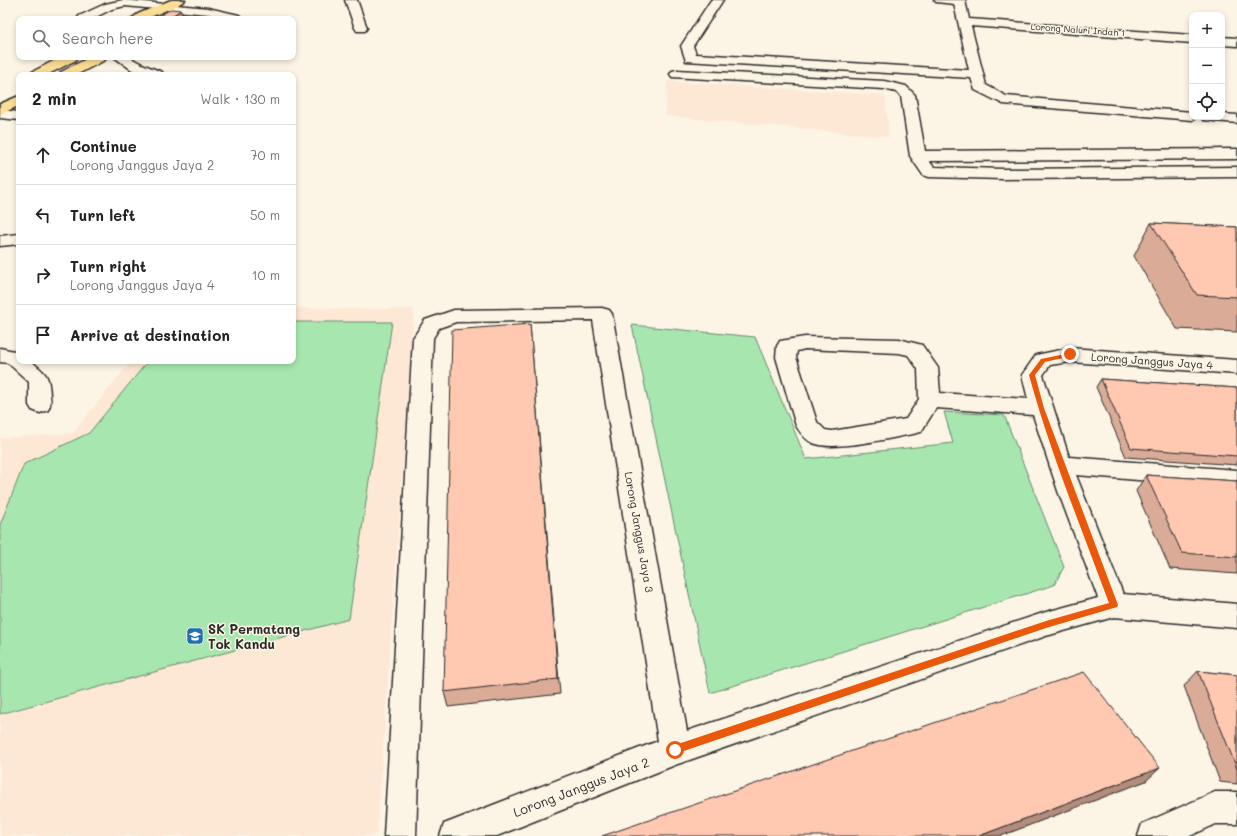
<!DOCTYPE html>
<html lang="en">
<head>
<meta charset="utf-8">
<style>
	:root { --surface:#fff; --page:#f2f2f2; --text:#222; --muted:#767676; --line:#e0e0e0 }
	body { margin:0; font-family:Mali,sans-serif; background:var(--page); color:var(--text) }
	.controls { position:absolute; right:12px; top:12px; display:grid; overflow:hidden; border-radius:8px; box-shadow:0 2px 6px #0003 }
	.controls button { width:36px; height:36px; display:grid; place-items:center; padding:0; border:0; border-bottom:1px solid var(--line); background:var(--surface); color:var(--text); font:20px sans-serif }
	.stop { position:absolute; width:12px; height:12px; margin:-9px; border:3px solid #ea580c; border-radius:50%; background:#fff }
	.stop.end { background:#ea580c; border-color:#fff; box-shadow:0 1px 4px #0008 }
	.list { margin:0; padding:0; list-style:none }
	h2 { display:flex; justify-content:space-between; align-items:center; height:52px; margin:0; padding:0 16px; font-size:17px }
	h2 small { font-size:13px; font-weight:400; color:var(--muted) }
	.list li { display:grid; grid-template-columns:26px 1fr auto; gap:12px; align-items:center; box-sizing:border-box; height:60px; padding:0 16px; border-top:1px solid var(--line) }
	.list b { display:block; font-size:15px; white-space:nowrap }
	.list p { margin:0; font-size:13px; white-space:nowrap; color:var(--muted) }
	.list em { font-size:13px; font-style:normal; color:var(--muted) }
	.icon { flex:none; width:22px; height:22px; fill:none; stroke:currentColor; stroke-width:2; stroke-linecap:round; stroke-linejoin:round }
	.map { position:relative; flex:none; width:1237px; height:836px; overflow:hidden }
	.search { position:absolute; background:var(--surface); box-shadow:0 2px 6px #0003; left:16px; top:16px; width:280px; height:44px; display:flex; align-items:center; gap:10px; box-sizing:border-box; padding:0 14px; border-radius:8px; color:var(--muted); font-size:15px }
	.panel { position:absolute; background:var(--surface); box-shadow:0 2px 6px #0003; left:16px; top:72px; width:280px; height:292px; border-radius:8px }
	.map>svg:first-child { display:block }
	.built { fill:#fde8d5 }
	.green { fill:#a7e7af; stroke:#69896d }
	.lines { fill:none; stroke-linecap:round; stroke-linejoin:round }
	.minor-casing { stroke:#2b2b2b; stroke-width:3 }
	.major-casing { stroke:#2b2b2b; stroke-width:3 }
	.minor { fill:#fcf5e5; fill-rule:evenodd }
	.major { fill:#fdde96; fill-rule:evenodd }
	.wall { fill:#daac98; stroke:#2b2b2b }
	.shaded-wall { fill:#b28c7c; stroke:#2b2b2b }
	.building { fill:#fec8b1; stroke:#2b2b2b }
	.route { fill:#ea580c }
	.labels { text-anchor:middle; stroke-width:3; stroke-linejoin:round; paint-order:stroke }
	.far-street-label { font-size:9px; fill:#2b2b2b; stroke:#fcf5e5 }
	.street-label { font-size:11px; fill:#2b2b2b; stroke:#fcf5e5 }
	.near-poi-label { font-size:13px; font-weight:bold; fill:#2b2b2b; stroke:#fcf5e5; text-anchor:start }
	.near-street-label { font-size:13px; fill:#2b2b2b; stroke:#fcf5e5 }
</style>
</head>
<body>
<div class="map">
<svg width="1237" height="836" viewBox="0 0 1237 836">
	<rect width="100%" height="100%" fill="#fcf5e5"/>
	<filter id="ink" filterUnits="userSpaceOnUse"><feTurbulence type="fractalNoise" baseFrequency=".025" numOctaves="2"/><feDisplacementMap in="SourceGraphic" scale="8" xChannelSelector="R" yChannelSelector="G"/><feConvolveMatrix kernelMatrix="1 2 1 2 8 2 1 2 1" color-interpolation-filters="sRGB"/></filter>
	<g filter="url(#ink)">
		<g class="built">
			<polygon points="667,81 885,95 889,137 666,116"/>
			<polygon points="293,308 414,309 377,834 372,836 0,836 0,438 73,433 131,361 293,361"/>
		</g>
		<g class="green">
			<polygon points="293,322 392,322 349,619 0,714 0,525 24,464 89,433 148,361 293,361"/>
			<polygon points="632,325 755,337 806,459 953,443 944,412 1004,415 1064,567 1054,585 710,693"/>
		</g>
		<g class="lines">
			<defs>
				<g id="minor">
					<polygon points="123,0 208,8 239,15 241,17 239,19 228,19 208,14 125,6 112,9 92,19 77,19 79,16 105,4"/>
					<polygon points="345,0 357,0 367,28 365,31 357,31 355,28"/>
					<polygon points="711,0 723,0 693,46 696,54 969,70 954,4 936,2 934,0 965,0 969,19 1192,35 1192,43 971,26 986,85 1006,96 1192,112 1192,117 1198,117 1192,120 1003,104 975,90 971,78 686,61 681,46"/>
					<polygon points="1222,37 1237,38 1237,46 1222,45"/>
					<polygon points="114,57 129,57 142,64 162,72 164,75 145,75 132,70"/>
					<polygon points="677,70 884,81 906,86 915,95 925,151 1237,149 1237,159 929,161 934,167 1003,169 1237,167 1237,177 1003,179 929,177 923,175 910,156 901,96 896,92 884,89 672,77 670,74 672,71"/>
					<polygon points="0,110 19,112 19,120 0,118"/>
					<polygon points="1222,114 1237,115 1237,123 1203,120 1201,117 1222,117"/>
					<polygon points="19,234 19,244 0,246 0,236"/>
					<path d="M602 308 609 310 612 314 687 731 1046 612 1098 598 1058 491 1033 415 936 408 921 432 913 434C889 438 834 452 813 443 806 441 800 432 796 426L776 357 777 346 780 341 805 337 899 339 922 345 938 368 940 393 1028 399 1022 375 1036 355 1070 348 1237 360V374L1070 362 1050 365 1043 375 1069 457 1237 470V488L1076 475 1123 594 1237 604V628L1114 617 1046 636 675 765 497 836H440L444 824 658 741 593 320 456 322 439 328 433 338 416 836H384L413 338 425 320 454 310ZM805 349 899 353 908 355 918 369 919 399 906 419 832 431 825 430 817 422 796 357 797 351Z"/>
					<path d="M0 348 19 352V361H31C46 374 49 374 50 395 51 401 51 405 48 410L40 413 32 410 29 405V382L8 363 0 362Z"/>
					<polygon points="1215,792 1237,792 1237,824 1216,824 1190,836 1138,836 1142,824"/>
				</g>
				<g id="major">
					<polygon points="171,0 185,0 178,5 146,19 131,19 138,14"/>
					<polygon points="61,57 77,57 76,60 47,75 30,75 32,72"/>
					<polygon points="90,57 106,57 105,60 76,75 59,75 61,72"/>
					<polygon points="19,96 19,106 0,114 0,104"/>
				</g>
			</defs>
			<use href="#minor" class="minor-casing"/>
			<use href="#major" class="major-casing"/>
			<use href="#minor" class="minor"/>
			<use href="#major" class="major"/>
		</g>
		<g class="wall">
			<polygon points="181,10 183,16 179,19 160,19 159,16"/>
			<polygon points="1151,223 1237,227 1237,332 1177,329 1134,256"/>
			<polygon points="530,324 560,694 448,707 444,692"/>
			<polygon points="1101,379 1237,388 1237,465 1126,457 1096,387"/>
			<polygon points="1146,475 1237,481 1237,574 1170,569 1136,491"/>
			<polygon points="1198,671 1237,675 1237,784 1220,782 1184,686"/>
		</g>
		<g class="shaded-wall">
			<polygon points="181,10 183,16 179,19 170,19 170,17"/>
			<polygon points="1160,768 1146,781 1001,836 979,836"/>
		</g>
		<g class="building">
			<polygon points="171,9 181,10 170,17 159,16"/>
			<polygon points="1151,223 1237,227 1237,297 1197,295"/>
			<polygon points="530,324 558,679 444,692 452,330"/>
			<polygon points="1101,379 1237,388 1237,456 1131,448"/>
			<polygon points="1146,475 1237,481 1237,557 1182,553"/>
			<polygon points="1198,671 1237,675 1237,769"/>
			<polygon points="1084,672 1160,768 979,836 602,836"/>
		</g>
	</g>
	<path class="route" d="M1070 353 1073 354 1072 356 1045 362 1035 375 1044 408 1118 605 1117 607 1046 628 675 754 672 753 671 750 672 746 675 745 1046 621 1109 603C1081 527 1050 452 1029 375L1041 359Z"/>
	<defs>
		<symbol id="school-square" viewBox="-11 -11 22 22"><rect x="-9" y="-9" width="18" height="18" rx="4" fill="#1f6fb2" stroke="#fcf5e5"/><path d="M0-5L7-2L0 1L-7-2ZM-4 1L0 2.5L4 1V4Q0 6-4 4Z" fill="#fff"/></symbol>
	</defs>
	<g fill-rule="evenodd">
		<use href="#school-square" x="185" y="626" width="20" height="20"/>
	</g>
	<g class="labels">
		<g class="far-street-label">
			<text transform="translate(1078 30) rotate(4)" y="3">Lorong Naluri Indah 1</text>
		</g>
		<g class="street-label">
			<text transform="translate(1152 361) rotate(4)" y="4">Lorong Janggus Jaya 4</text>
			<text transform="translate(639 532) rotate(80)" y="4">Lorong Janggus Jaya 3</text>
		</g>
		<g class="near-poi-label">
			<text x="208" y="634">SK Permatang<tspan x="208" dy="15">Tok Kandu</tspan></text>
		</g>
		<g class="near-street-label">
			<text transform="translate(581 787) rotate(-21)" y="5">Lorong Janggus Jaya 2</text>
		</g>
	</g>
</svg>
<div class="controls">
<button>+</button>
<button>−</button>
<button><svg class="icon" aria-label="locate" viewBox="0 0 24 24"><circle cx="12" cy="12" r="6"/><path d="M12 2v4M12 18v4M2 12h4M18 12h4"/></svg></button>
</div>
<div class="stop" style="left:675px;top:750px"></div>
<div class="stop end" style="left:1070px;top:354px"></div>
<div class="search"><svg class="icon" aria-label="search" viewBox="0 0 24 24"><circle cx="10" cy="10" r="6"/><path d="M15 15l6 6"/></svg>Search here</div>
<section class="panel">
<h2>2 min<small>Walk · 130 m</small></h2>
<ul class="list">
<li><svg class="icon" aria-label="ahead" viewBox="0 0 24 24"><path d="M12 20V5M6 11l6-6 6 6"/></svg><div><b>Continue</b><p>Lorong Janggus Jaya 2</p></div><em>70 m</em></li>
<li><svg class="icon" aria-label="left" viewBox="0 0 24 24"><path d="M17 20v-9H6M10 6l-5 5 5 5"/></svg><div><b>Turn left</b></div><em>50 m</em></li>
<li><svg class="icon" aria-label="right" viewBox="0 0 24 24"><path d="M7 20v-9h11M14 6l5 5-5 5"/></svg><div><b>Turn right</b><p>Lorong Janggus Jaya 4</p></div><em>10 m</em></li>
<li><svg class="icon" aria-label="arrive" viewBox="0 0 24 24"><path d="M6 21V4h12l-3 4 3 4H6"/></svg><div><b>Arrive at destination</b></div></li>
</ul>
</section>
</div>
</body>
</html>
